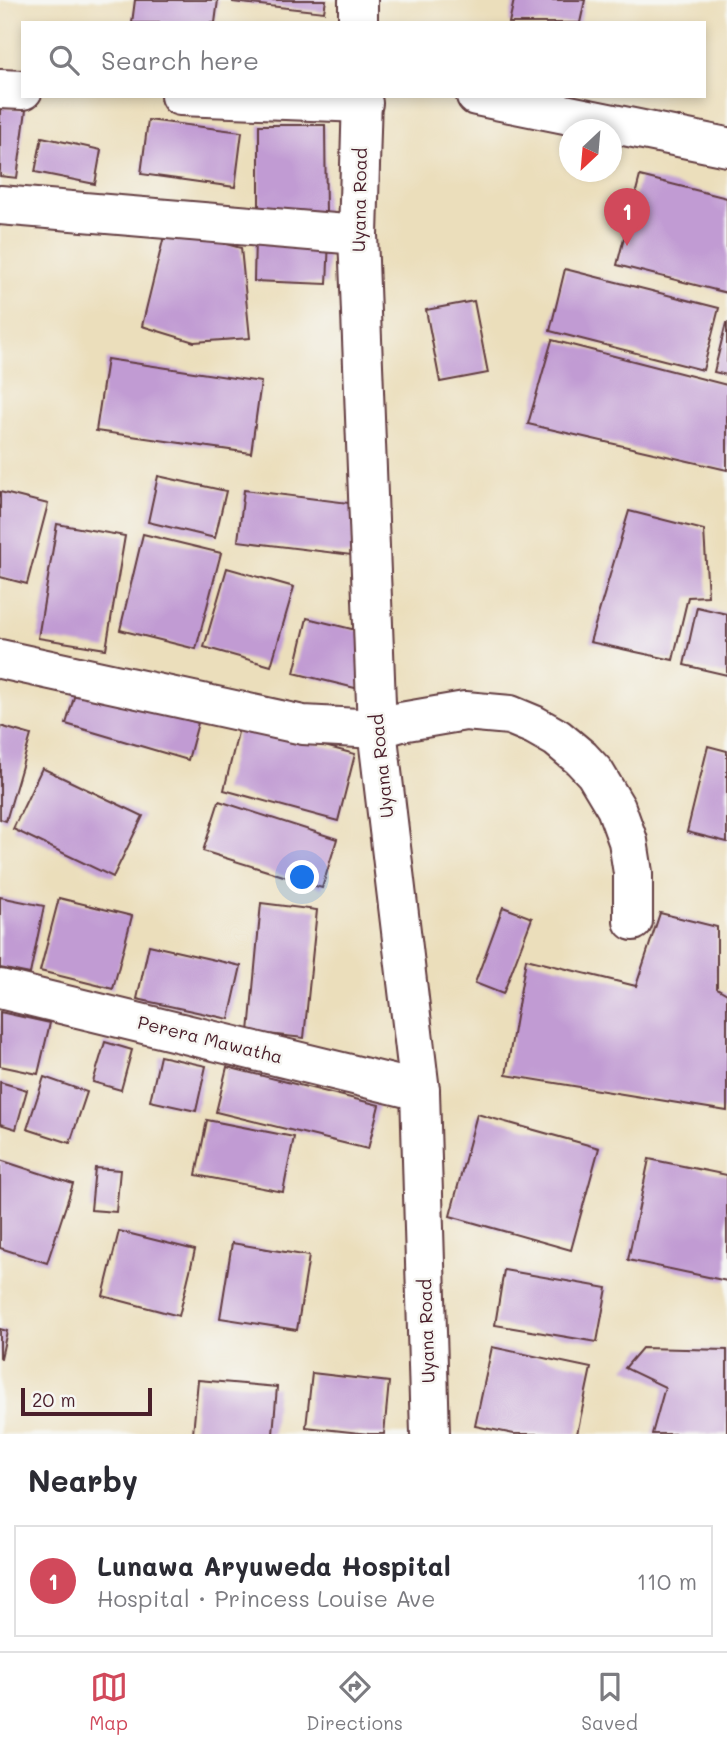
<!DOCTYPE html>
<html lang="en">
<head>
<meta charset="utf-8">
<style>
	:root { --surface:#fff; --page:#f7f7f7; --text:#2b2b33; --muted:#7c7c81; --line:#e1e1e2; --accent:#d1495b }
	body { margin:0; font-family:Mali,sans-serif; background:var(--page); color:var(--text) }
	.compass { position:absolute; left:559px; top:119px; width:63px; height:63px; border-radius:50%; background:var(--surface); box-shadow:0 4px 10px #0003; rotate:206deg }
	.scale { position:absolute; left:21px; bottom:18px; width:131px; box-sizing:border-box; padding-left:7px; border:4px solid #4a1f2b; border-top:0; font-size:19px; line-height:24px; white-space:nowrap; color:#4a1f2b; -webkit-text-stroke:5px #f6f6f2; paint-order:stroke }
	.you { position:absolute; left:303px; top:878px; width:24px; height:24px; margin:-18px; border:5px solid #fff; border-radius:50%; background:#1a73e8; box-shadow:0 0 0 10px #1a73e833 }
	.badge { display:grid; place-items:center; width:46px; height:46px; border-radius:50%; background:var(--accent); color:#fff; font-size:23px; font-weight:700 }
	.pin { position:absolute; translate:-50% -58px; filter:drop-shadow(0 2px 4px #0008) }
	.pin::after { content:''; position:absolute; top:37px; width:24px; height:21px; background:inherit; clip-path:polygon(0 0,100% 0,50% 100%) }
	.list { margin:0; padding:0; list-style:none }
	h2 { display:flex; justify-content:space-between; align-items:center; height:91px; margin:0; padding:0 28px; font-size:30px }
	h2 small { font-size:23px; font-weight:400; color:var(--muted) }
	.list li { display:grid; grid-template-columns:46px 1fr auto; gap:21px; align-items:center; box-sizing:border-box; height:112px; margin:0 14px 14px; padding:0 14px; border:2px solid var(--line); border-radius:0px }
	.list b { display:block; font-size:26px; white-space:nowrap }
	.list p { margin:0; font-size:23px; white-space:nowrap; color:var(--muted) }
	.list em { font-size:23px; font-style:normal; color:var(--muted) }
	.icon { flex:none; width:38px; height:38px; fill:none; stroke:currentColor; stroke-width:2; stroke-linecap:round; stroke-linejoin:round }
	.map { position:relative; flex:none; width:727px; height:1434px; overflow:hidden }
	.search { position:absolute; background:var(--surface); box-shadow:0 4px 10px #0003; left:21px; right:21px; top:21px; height:77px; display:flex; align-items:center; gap:18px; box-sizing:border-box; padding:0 24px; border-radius:0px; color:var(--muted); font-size:26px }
	.sheet { height:217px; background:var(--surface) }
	nav { display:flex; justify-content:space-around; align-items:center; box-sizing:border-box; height:98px; border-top:2px solid var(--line); background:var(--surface); font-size:19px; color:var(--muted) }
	nav a { display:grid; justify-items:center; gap:4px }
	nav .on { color:var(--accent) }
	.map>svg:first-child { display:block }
	.building { fill:#c19bd3 }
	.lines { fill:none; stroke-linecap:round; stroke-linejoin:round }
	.minor-casing { stroke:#623c41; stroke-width:42 }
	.minor { stroke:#fff; stroke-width:38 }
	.labels { text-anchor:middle; stroke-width:5; stroke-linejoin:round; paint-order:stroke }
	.street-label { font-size:18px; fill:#4a1f2b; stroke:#f6f6f2 }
</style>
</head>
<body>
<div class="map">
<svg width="727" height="1434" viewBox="0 0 727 1434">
	<rect width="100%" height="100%" fill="#f6f6f2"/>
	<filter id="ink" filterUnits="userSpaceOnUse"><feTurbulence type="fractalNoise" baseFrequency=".0143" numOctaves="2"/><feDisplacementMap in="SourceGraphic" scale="14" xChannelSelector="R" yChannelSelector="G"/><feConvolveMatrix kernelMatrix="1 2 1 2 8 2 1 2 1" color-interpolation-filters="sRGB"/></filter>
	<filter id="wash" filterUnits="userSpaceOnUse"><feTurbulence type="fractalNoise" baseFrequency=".00686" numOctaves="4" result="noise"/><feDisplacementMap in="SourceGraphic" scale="28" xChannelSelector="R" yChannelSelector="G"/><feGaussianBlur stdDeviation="1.57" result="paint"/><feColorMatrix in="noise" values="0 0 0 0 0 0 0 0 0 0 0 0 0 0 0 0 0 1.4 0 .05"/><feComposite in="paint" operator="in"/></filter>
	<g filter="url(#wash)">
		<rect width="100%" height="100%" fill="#ebdebb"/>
		<g id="blocks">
			<g class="building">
				<polygon points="135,0 218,0 215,23 132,23"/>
				<polygon points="233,0 326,0 324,12 233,2"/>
				<polygon points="514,0 585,0 580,23 509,23"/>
				<polygon points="0,107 26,110 17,178 0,176"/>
				<polygon points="148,120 242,132 235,187 141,174"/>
				<polygon points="259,125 325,125 326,217 259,217"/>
				<polygon points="42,137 101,150 95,184 35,172"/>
				<polygon points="640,176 727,198 727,293 617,265"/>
				<polygon points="166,228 241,248 250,338 194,342 142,326"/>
				<polygon points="255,237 329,239 327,284 254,281"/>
				<polygon points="565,269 719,308 703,370 550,331"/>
				<polygon points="474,301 488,373 440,382 426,310"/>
				<polygon points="726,323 727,323 727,375 714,372"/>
				<polygon points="552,340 727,385 727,470 528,424"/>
				<polygon points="107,359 261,382 251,453 96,431"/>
				<polygon points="158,476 226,491 215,538 148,522"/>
				<polygon points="244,490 357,504 351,555 238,541"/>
				<polygon points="0,492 48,504 27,584 0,577"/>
				<polygon points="629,511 704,530 708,596 688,597 673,660 590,642"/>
				<polygon points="57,524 125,536 106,649 38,638"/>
				<polygon points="143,534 221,553 196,649 120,630"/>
				<polygon points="227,568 294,587 271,666 204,647"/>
				<polygon points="697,607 727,614 727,675 684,665"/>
				<polygon points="307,618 372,634 359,689 294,673"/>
				<polygon points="77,687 198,723 188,760 66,724"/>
				<polygon points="240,724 355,754 338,821 224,790"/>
				<polygon points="0,726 31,735 6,821 0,819"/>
				<polygon points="708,746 727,751 727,842 687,832"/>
				<polygon points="42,768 143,816 113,877 13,829"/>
				<polygon points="219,801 337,839 322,888 203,851"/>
				<polygon points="0,897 44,906 30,974 0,968"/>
				<polygon points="59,898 132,916 113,989 40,971"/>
				<polygon points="261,903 317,910 304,1038 249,1032"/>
				<polygon points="503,907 532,918 503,994 475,983"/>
				<polygon points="660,913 717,927 717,988 727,994 727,1111 506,1075 526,959 636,986"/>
				<polygon points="149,945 241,966 229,1019 137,999"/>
				<polygon points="0,1012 50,1023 38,1074 0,1066"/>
				<polygon points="105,1042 132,1050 121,1090 93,1082"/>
				<polygon points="160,1056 206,1066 196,1111 150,1101"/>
				<polygon points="227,1067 379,1105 368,1149 216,1112"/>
				<polygon points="44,1077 87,1092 70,1143 27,1129"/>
				<polygon points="0,1082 27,1090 16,1129 0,1124"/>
				<polygon points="477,1114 599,1148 571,1250 450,1216"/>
				<polygon points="207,1120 294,1137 283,1192 196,1175"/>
				<polygon points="649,1159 727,1175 727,1281 628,1260"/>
				<polygon points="0,1160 73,1184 47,1263 0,1248"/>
				<polygon points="95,1168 120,1170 116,1212 91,1210"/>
				<polygon points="119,1231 195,1250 179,1316 103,1296"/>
				<polygon points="232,1243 309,1256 297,1330 220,1318"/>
				<polygon points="504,1270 607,1288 597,1342 495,1325"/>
				<polygon points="0,1329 7,1331 1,1358 0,1357"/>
				<polygon points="492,1347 591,1368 577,1434 514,1434 475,1426"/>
				<polygon points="642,1348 727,1350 727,1434 652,1434 665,1387 625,1368"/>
				<polygon points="312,1373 389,1382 384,1434 369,1434 306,1427"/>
				<polygon points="198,1380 277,1387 273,1434 193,1434"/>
			</g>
		</g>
	</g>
	<g filter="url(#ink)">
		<use href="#blocks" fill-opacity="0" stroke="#623c41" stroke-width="2"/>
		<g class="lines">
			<defs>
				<g id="minor">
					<polyline points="358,0 358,23"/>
					<polyline points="0,89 23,90"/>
					<polyline points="180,96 363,103"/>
					<polyline points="362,96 358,235 377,729 420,1091 430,1434"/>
					<polyline points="476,96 727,147"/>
					<polyline points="0,205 358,235"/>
					<polyline points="0,659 303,725 377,729 401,722 465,711 510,715 534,725 557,738 581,758 595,773 616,808 628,841 633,873 633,921"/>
					<polyline points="0,989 420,1091"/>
				</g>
			</defs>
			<use href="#minor" class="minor-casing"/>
			<use href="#minor" class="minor"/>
		</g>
	</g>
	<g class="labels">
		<g class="street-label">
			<text transform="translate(360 200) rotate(-89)" y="6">Uyana Road</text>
			<text transform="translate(382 766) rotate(-96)" y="6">Uyana Road</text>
			<text transform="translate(210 1040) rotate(14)" y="6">Perera Mawatha</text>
			<text transform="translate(427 1331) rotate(-92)" y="6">Uyana Road</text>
		</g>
	</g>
</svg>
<svg class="compass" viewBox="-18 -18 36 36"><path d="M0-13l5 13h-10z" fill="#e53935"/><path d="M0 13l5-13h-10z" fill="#7c7c81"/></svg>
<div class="scale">20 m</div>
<div class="you"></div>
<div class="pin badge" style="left:627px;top:246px">1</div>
<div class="search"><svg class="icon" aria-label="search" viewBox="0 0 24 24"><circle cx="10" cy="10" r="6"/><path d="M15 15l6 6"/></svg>Search here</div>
</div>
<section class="sheet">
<h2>Nearby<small></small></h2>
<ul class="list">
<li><span class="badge">1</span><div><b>Lunawa Aryuweda Hospital</b><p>Hospital · Princess Louise Ave</p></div><em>110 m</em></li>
</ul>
</section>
<nav>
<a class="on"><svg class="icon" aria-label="map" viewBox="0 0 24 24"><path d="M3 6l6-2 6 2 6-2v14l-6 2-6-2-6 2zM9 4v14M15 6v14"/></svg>Map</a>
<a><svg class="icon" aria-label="directions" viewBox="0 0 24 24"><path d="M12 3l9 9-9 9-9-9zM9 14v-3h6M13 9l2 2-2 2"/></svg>Directions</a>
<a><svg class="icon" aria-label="saved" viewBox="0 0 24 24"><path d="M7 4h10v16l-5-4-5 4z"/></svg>Saved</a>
</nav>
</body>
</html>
